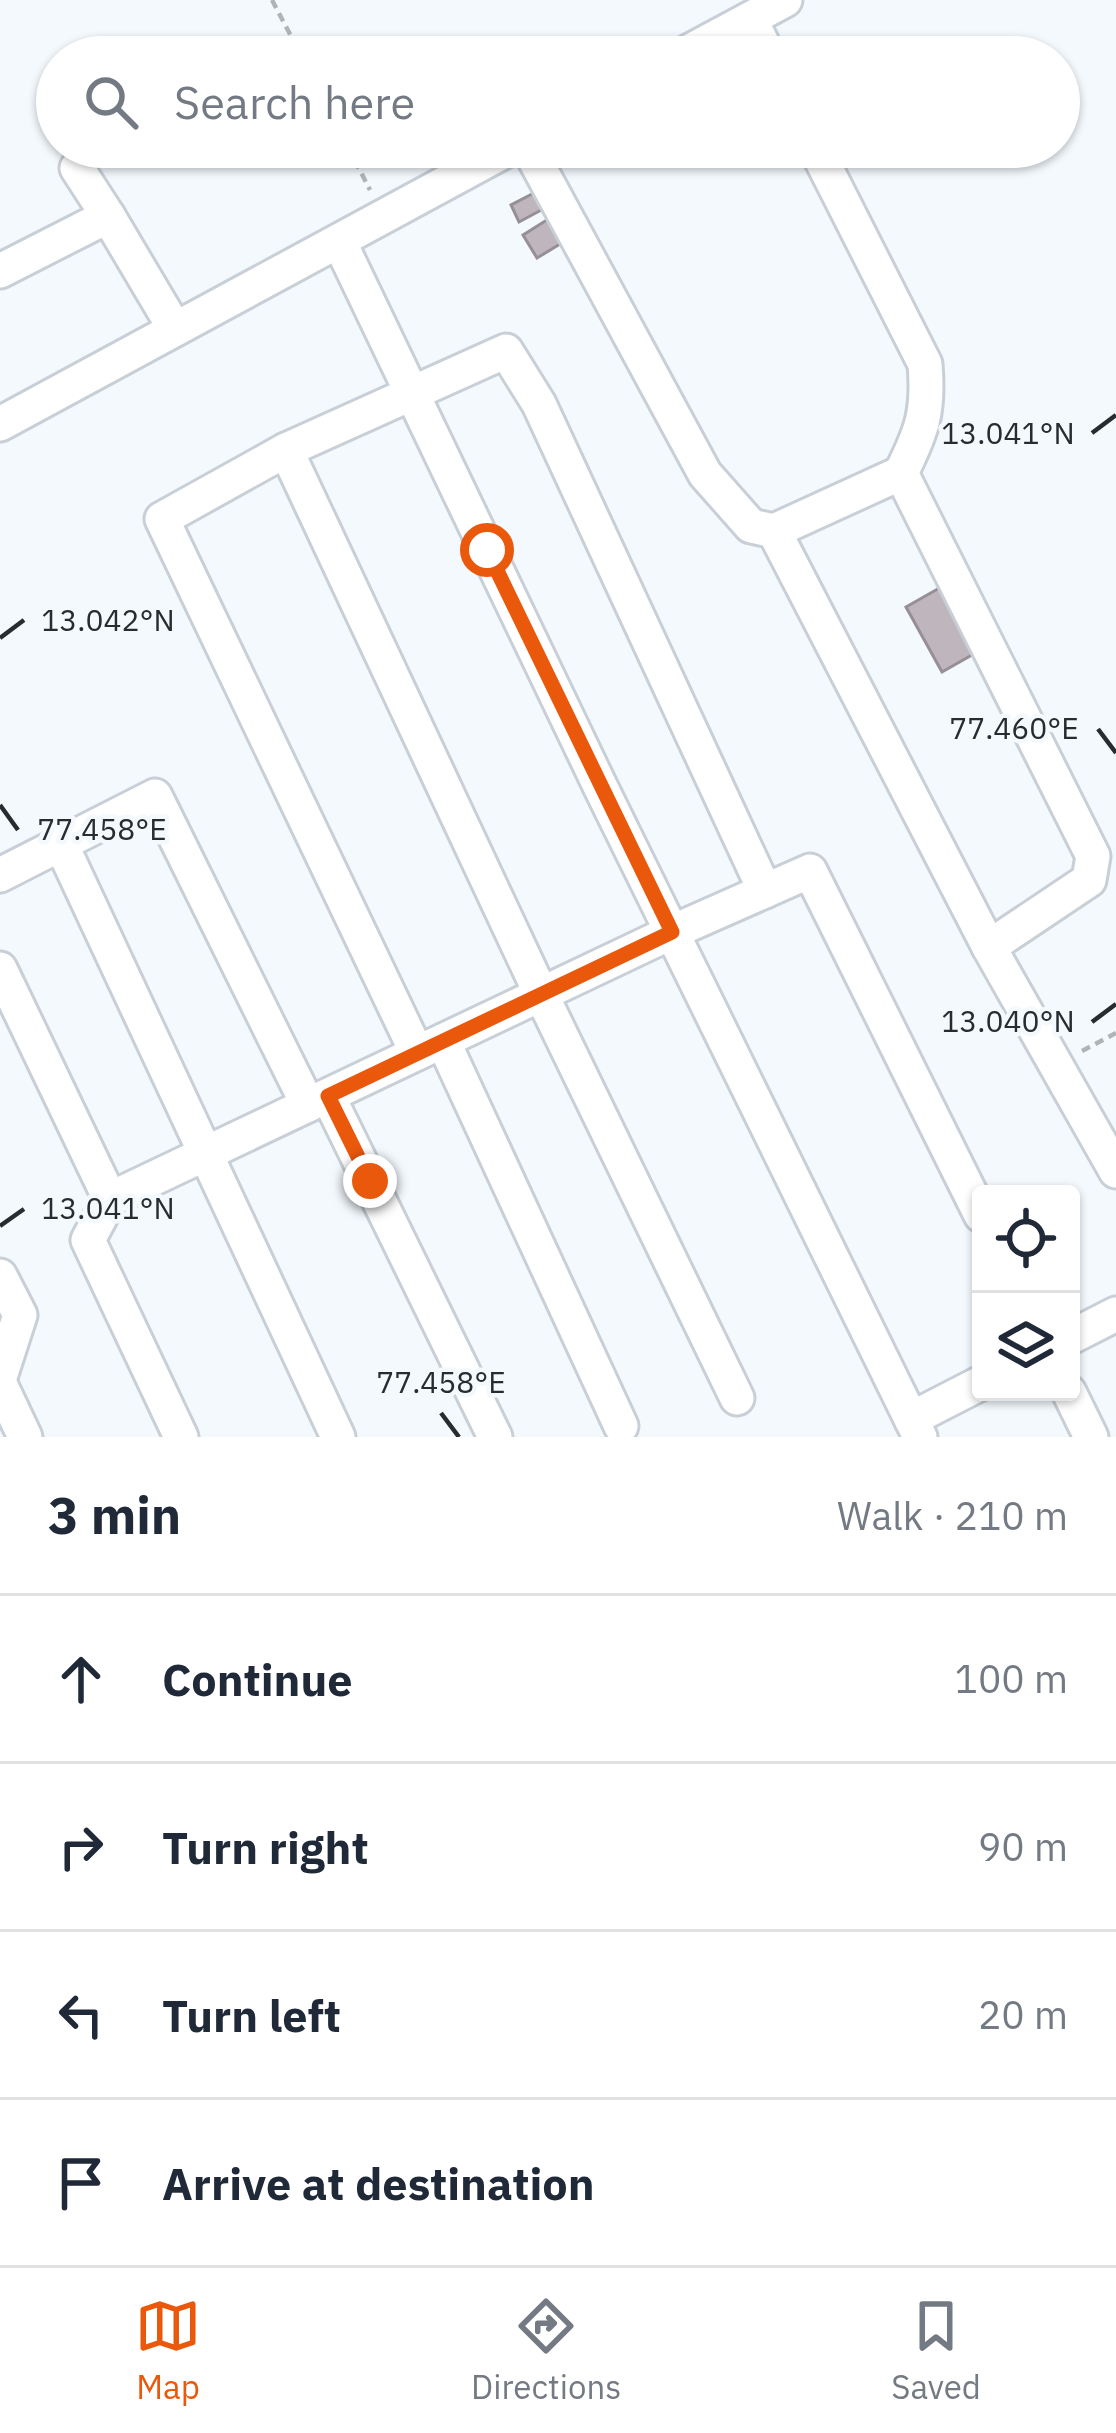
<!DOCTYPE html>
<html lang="en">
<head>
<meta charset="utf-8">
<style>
	:root { --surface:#fff; --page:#f2f2f3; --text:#1f2937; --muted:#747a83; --line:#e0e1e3; --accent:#ea580c }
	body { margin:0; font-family:"IBM Plex Sans",sans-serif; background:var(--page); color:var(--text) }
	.controls { position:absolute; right:36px; bottom:36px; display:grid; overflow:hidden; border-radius:12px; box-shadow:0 3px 9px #0004 }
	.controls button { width:108px; height:108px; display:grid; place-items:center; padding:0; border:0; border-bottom:3px solid var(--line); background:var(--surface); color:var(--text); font:60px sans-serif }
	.stop { position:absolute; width:36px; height:36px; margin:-27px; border:9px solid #ea580c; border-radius:50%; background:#fff }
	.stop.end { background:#ea580c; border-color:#fff; box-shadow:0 3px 12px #0008 }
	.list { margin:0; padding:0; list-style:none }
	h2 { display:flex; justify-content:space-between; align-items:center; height:156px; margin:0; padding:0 48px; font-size:51px }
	h2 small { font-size:39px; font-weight:400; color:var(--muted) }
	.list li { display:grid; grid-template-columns:78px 1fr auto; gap:36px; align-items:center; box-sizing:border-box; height:168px; padding:0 48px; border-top:3px solid var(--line) }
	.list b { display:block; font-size:45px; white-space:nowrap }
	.list em { font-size:39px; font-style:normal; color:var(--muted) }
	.icon { flex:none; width:66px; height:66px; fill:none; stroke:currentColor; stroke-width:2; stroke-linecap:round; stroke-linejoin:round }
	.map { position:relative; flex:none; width:1116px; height:1437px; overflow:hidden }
	.search { position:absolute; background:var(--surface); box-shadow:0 3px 9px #0004; left:36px; right:36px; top:36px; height:132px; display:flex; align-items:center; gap:30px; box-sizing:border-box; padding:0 42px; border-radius:66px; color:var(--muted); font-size:45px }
	.sheet { height:828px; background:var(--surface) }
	nav { display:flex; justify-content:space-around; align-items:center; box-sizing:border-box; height:168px; border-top:3px solid var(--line); background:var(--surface); font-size:33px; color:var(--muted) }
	nav a { display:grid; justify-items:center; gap:6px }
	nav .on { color:var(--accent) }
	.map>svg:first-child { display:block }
	.building { fill:#bfb6bd; stroke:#978f96; stroke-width:3 }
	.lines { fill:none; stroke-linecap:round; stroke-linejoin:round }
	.street-casing { stroke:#c8cfd7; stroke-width:39 }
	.path { stroke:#afb4b8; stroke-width:4.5; stroke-dasharray:9 6; stroke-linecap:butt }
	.street { stroke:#fff; stroke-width:33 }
	.route { stroke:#ea580c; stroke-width:15 }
	.ticks { fill:none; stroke:#292c2f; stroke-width:4.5 }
	.ticks-label { font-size:30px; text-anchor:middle; fill:#292c2f; stroke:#f4f9fe; stroke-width:9; stroke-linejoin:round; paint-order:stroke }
</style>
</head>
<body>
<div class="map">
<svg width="1116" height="1437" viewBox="0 0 1116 1437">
	<rect width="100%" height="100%" fill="#f4f9fe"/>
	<g class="building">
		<polygon points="536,192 545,208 519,222 511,205"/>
		<polygon points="550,218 565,241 537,258 523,235"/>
		<polygon points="950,582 986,647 942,672 906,607"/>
	</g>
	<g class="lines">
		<defs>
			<g id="street">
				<polyline points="750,19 769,57"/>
				<polyline points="679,57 785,0"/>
				<polyline points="528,147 705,474 751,526 774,531 901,473 1093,856 1089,880 989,947"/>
				<path d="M815 147 925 364C929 412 922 431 901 473"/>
				<polyline points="77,168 108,216"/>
				<polyline points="339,241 601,788 920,1437"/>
				<polyline points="0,271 108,216 175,329"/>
				<polyline points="0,424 512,147"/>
				<polyline points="286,450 541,994 737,1398"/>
				<polyline points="774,531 989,947 1116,1171"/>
				<polyline points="61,844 338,1437"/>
				<polyline points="0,875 155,796 308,1105"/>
				<polyline points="0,969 110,1199"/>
				<polyline points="443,1041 621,1426"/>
				<polyline points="417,1053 162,519 286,450 506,351 539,404 765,891"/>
				<polyline points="328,1096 495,1437"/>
				<polyline points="0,1276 20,1315 0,1377"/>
				<polyline points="1071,1337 1116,1314"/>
				<polyline points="0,1384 25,1437"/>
				<polyline points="1069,1392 1091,1437"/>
				<polyline points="911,1419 981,1383"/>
				<polyline points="181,1437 88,1240 110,1199 672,932 810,871 981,1215"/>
			</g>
		</defs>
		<use href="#street" class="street-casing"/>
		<g class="path">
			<polyline points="272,0 302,57"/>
			<polyline points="348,147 370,190"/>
			<polyline points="1082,1051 1116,1033"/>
		</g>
		<use href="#street" class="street"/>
	</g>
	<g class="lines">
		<polyline class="route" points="370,1181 328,1096 672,932 487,550"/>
	</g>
	<path class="ticks" d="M1092 433 1116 415M0 638 24 620M1098 729 1116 753M0 805 18 830M1092 1022 1116 1004M0 1226 24 1209M441 1413 459 1437"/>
	<g class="ticks-label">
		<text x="1008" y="444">13.041°N</text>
		<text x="108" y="631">13.042°N</text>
		<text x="1014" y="739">77.460°E</text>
		<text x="102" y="840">77.458°E</text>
		<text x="1008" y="1032">13.040°N</text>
		<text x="108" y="1219">13.041°N</text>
		<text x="441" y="1393">77.458°E</text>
	</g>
</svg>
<div class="controls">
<button><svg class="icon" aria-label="locate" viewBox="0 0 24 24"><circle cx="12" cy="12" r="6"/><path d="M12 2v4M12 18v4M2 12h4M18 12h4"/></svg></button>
<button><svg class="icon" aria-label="layers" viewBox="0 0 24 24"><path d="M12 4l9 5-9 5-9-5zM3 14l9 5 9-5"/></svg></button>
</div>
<div class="stop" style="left:487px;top:550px"></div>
<div class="stop end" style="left:370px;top:1181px"></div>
<div class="search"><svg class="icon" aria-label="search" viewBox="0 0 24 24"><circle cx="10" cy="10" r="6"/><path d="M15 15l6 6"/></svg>Search here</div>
</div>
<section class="sheet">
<h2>3 min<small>Walk · 210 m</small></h2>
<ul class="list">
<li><svg class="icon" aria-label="ahead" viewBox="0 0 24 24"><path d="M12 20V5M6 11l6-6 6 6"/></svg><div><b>Continue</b></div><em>100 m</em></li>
<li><svg class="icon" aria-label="right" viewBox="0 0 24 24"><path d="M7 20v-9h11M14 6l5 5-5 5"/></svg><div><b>Turn right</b></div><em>90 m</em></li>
<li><svg class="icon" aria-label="left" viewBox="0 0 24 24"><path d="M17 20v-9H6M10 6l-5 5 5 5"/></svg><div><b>Turn left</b></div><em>20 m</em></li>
<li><svg class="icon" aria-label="arrive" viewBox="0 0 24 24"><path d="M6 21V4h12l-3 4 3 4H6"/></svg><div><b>Arrive at destination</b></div></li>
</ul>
</section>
<nav>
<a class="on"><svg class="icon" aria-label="map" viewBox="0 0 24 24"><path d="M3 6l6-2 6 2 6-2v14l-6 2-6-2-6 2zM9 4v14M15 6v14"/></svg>Map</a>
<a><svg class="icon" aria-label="directions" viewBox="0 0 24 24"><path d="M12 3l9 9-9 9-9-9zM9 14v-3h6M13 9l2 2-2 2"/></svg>Directions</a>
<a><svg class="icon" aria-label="saved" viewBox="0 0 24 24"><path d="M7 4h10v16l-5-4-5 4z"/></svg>Saved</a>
</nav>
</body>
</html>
